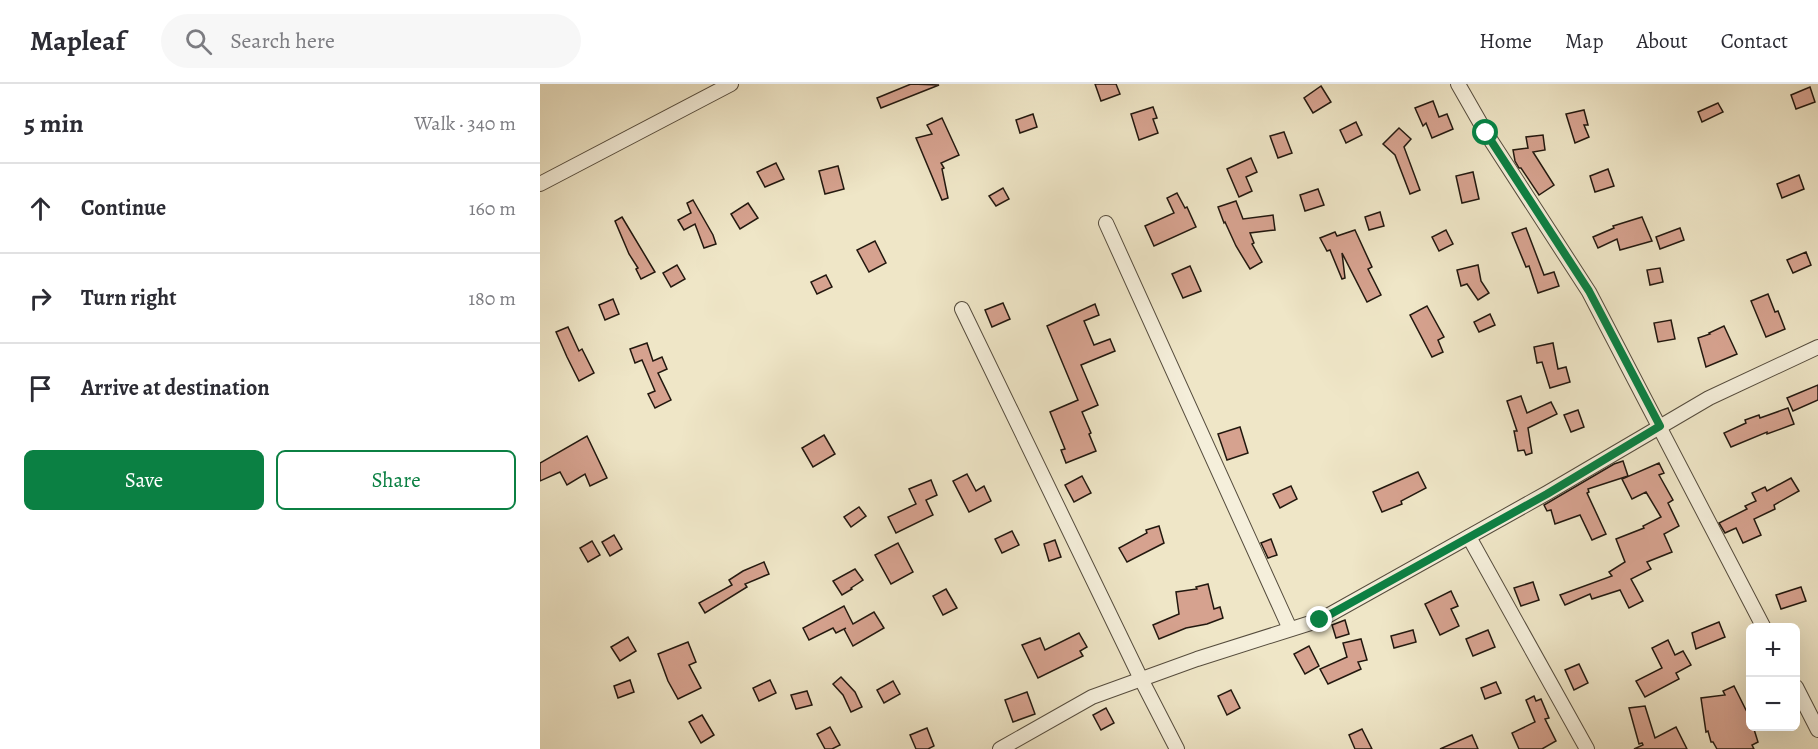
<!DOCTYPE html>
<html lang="en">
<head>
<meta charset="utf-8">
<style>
	:root { --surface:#fff; --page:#f7f7f7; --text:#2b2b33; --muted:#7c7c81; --line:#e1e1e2; --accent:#0b8043 }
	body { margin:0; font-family:Alegreya,serif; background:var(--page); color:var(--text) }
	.controls { position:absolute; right:18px; bottom:18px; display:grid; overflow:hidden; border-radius:9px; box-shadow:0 6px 24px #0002 }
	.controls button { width:54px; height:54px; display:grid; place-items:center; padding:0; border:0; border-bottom:2px solid var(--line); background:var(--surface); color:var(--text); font:30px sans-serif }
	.stop { position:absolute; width:18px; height:18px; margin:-14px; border:4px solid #0b8043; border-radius:50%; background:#fff }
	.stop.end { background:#0b8043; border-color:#fff; box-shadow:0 2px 6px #0008 }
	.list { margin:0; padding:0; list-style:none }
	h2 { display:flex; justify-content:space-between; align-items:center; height:78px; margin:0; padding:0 24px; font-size:26px }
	h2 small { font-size:20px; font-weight:400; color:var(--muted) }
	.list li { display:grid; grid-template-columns:39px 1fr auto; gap:18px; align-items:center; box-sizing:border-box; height:90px; padding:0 24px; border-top:2px solid var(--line) }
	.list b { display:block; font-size:22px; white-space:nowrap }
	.list em { font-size:20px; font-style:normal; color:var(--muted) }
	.actions { display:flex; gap:12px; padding:18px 24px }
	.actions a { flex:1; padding:14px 0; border:2px solid var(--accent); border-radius:9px; text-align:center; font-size:21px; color:var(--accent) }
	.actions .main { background:var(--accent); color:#fff }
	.icon { flex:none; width:33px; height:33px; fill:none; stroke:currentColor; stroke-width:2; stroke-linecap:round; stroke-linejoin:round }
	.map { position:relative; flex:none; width:1278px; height:665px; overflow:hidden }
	header { display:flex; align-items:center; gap:36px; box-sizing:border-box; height:84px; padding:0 30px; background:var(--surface); border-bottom:2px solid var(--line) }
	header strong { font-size:28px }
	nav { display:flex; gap:33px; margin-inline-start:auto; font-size:21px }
	.search { width:420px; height:54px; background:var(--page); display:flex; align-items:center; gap:15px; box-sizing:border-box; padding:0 21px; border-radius:33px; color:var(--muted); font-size:22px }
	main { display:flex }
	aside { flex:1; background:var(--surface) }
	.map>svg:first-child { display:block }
	.building { fill:#d6a28f; stroke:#22180f; stroke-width:1.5 }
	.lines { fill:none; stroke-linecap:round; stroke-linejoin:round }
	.minor-casing { stroke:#554c3d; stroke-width:16 }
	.minor { stroke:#f5efdb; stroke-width:14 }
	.route { stroke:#0b8043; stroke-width:8 }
</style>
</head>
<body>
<header>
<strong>Mapleaf</strong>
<div class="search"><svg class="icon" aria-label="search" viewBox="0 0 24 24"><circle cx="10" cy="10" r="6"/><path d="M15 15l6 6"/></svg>Search here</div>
<nav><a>Home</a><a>Map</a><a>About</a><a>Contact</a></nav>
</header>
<main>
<aside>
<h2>5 min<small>Walk · 340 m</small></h2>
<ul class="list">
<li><svg class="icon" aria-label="ahead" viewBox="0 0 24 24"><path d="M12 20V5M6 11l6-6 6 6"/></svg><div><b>Continue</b></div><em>160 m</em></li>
<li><svg class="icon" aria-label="right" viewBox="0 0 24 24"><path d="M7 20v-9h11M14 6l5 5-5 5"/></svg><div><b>Turn right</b></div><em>180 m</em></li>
<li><svg class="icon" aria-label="arrive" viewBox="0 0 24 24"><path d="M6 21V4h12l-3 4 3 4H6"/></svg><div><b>Arrive at destination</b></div></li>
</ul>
<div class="actions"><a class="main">Save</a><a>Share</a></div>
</aside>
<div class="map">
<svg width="1278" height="665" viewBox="0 0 1278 665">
	<rect width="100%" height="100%" fill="#efe6c7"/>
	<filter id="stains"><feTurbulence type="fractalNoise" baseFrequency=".00333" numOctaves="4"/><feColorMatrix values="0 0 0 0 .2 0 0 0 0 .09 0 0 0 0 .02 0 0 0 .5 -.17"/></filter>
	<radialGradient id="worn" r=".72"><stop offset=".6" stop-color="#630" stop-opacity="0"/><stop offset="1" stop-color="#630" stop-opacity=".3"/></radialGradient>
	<g class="building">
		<polygon points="371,0 399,1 341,24 337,14"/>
		<polygon points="555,0 576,0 580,10 561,17"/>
		<polygon points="781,2 791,18 773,29 764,14"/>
		<polygon points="1270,3 1275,18 1256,25 1251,11"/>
		<polygon points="893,17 899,33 907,30 913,45 892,54 886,39 883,42 875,24"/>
		<polygon points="1178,19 1183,28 1162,38 1158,28"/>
		<polygon points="613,23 617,34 613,35 618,49 599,56 591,30"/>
		<polygon points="1044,26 1048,41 1044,41 1049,53 1035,59 1026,30"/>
		<polygon points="493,30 497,43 480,49 476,36"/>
		<polygon points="402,34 419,71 401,79 404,84 402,85 408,114 402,116 376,54 392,50 387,41"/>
		<polygon points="816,38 822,51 806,59 800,46"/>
		<polygon points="859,44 871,55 864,63 880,106 870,110 855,71 843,60"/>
		<polygon points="744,48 752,69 738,74 730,52"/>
		<polygon points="1003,51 1005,66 993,68 1014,101 999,111 981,84 979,84 975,77 973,66 988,64 986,53"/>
		<polygon points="711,74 717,88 706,93 712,107 699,113 687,85"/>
		<polygon points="236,79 244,95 225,103 217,88"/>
		<polygon points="298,82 304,105 285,110 279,87"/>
		<polygon points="1068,85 1074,102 1055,108 1050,92"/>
		<polygon points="933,88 939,115 922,119 916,92"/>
		<polygon points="1259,91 1264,105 1242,114 1237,100"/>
		<polygon points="463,104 469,115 456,122 449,112"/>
		<polygon points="778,105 784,121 765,127 760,111"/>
		<polygon points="637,109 645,124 647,123 656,143 614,162 605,142 634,129 627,114"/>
		<polygon points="153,116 173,151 176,160 164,164 155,140 144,146 138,136 151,129 147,119"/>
		<polygon points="696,117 703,135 733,131 735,146 710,149 714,159 712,160 722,178 710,185 696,162 685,138 684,139 678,123"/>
		<polygon points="208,119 218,134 200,145 191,130"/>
		<polygon points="840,128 844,142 829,146 825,133"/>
		<polygon points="82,133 115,188 101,195 96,185 98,184 89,170 75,137"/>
		<polygon points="1102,133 1112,157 1080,166 1077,155 1058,164 1053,153 1074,144 1073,142"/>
		<polygon points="986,144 1004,191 1014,188 1019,202 998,209 989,182 986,183 972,149"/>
		<polygon points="1140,144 1144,156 1120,165 1116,153"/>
		<polygon points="815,146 832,183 828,185 841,211 827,218 802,169 805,194 802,195 790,166 787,167 780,154 795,148 797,152"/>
		<polygon points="906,146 913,160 899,167 892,153"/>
		<polygon points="335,157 346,179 329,188 317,166"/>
		<polygon points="1266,168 1271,181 1253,189 1247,176"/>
		<polygon points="137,181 145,195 131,203 123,189"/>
		<polygon points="938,181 941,197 949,209 938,216 927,200 921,202 917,186"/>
		<polygon points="650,182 661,207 643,214 632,190"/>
		<polygon points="1120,184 1123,198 1110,201 1107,186"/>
		<polygon points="286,191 292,203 277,210 271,198"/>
		<polygon points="1228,210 1235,228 1238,227 1245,245 1226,253 1211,217"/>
		<polygon points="73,215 79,230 65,236 59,221"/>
		<polygon points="463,219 470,235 452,243 445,226"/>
		<polygon points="555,220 559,231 544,237 554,261 570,255 575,267 541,281 558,321 542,328 551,349 549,350 556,367 526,379 521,366 525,365 510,328 538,316 507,242"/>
		<polygon points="887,222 904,253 898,256 903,268 892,273 870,231"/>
		<polygon points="950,230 955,241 939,248 934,238"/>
		<polygon points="1131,236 1135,255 1118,258 1114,239"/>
		<polygon points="1184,242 1197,270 1166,283 1158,254 1170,250 1169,249"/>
		<polygon points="28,243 39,267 42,265 54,289 39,297 27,273 16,248"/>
		<polygon points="107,259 113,277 122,273 127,285 118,289 131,316 115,324 108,310 115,307 102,276 95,279 90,265"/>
		<polygon points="1013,259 1018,285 1026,283 1030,298 1010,304 1002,278 997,279 994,263"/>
		<polygon points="1278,301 1278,316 1253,327 1247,314"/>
		<polygon points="981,312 987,329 1011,318 1017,330 988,344 992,369 986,371 984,366 978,367 974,347 977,347 967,317"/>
		<polygon points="1248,324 1254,340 1227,350 1227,348 1191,363 1184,349 1206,339 1205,336 1219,331 1220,334"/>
		<polygon points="1038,326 1044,343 1031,348 1024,331"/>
		<polygon points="700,343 708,369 687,376 678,350"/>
		<polygon points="284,351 295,370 273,383 262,364"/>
		<polygon points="47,352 67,394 50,402 45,390 27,401 20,388 0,397 0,379"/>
		<polygon points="1083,377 1088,392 1048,405 1049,408 1047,409 1066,450 1052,456 1040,431 1015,440 1011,426 1007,427 1004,421 1074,380"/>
		<polygon points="1119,379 1124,389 1119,391 1133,416 1128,419 1139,442 1124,450 1132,468 1107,478 1111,485 1091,495 1103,517 1089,524 1080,506 1052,515 1050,510 1025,521 1020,511 1072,492 1069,488 1085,478 1076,455 1104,444 1103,442 1121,433 1106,408 1092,415 1082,395"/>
		<polygon points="878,388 886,404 861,417 862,420 842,428 833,408"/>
		<polygon points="427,390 436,407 444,402 451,417 429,428 413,397"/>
		<polygon points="542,392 551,409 534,418 525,401"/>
		<polygon points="1251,394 1259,407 1234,421 1235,425 1214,435 1221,451 1203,459 1196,444 1185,449 1179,439 1207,425 1205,422 1216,417 1212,409 1225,403 1227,407"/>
		<polygon points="391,396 397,411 386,416 393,431 356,449 348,433 376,420 369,405"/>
		<polygon points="751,402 757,415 740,424 733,410"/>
		<polygon points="319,423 326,432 311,443 304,433"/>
		<polygon points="619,442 624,459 587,478 579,464 607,449 606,446"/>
		<polygon points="472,447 479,461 462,469 455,455"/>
		<polygon points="74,451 82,465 70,472 62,458"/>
		<polygon points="731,455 737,471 728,474 721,459"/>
		<polygon points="515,456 521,473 509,477 504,460"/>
		<polygon points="52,457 60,471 48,478 40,464"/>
		<polygon points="358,459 373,488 351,500 335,471"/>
		<polygon points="224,478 229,490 205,500 207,503 165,529 159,519 192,501 189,496 203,487"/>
		<polygon points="315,485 323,496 311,504 312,505 302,511 293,497"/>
		<polygon points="993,498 999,516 981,522 974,504"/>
		<polygon points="668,500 674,525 680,523 683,534 667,540 646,544 619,555 613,541 639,530 636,508 657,505 656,503"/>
		<polygon points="1261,503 1266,517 1241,525 1236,511"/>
		<polygon points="406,505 417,524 403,531 393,512"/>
		<polygon points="911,507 918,522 911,525 919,542 900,551 885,520"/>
		<polygon points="304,522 313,540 334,528 344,544 313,562 304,545 306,544 296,549 293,544 269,556 263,544"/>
		<polygon points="805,536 809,550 796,554 792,541"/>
		<polygon points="1179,538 1185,553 1156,565 1152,549"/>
		<polygon points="873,546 876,558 854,564 851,552"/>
		<polygon points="948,546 955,563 933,572 926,555"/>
		<polygon points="539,549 547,563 540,567 543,572 498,594 482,561 500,554 505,566"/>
		<polygon points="88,553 96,567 80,577 71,563"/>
		<polygon points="821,555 827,576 818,578 821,585 788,600 780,585 807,573 803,559"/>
		<polygon points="1128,556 1135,571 1143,567 1151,581 1136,589 1139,595 1105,613 1096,597 1122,584 1112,564"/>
		<polygon points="148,558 156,578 149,581 161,604 138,615 128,597 118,570"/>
		<polygon points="769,562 779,582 765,590 754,570"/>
		<polygon points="1039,580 1048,599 1034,606 1025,586"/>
		<polygon points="301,593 315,608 322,623 311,628 303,611 293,600"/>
		<polygon points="90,596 94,608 78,614 74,602"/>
		<polygon points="230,596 236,609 219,617 213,604"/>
		<polygon points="353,597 360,610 344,619 337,606"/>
		<polygon points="956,598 961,609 945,615 941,604"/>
		<polygon points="1194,602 1206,626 1207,625 1210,635 1210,642 1213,642 1218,658 1212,661 1214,665 1177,665 1173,658 1171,658 1168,647 1166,648 1161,614 1185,611 1183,607"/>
		<polygon points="691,606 700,624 687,631 678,612"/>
		<polygon points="267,607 272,621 256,625 251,611"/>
		<polygon points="487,608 495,630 473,638 465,616"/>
		<polygon points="994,612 996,617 1001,615 1009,634 1005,635 1016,657 1002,665 979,665 972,649 995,638 986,616"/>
		<polygon points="1105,622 1115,654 1136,643 1147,665 1094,665 1103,661 1102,659 1099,660 1089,624"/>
		<polygon points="566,624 574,639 561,646 553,631"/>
		<polygon points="162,631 174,651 161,659 149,638"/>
		<polygon points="290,643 300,661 292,665 285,665 277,650"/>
		<polygon points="387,644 394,662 388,665 376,665 370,651"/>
		<polygon points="822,645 832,665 815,665 809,651"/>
		<polygon points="932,651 938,665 900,665"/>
	</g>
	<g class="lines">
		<defs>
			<g id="minor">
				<polyline points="918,0 946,49 1049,208 1224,544"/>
				<polyline points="0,100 191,0"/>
				<polyline points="566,139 750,545"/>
				<polyline points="422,225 601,595 637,665"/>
				<polyline points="929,453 1047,665"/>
				<polyline points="1256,603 1278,646"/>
				<polyline points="460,665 552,613 657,575 780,536 1007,409 1169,314 1278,263"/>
			</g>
		</defs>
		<use href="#minor" class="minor-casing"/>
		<use href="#minor" class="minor"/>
	</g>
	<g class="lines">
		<polyline class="route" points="780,536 1007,410 1120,342 1049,207 946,49"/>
	</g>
	<rect width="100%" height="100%" filter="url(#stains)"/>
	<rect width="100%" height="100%" fill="url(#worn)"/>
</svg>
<div class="controls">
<button>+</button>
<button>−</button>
</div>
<div class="stop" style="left:946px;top:49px"></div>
<div class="stop end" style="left:780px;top:536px"></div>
</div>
</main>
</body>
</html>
